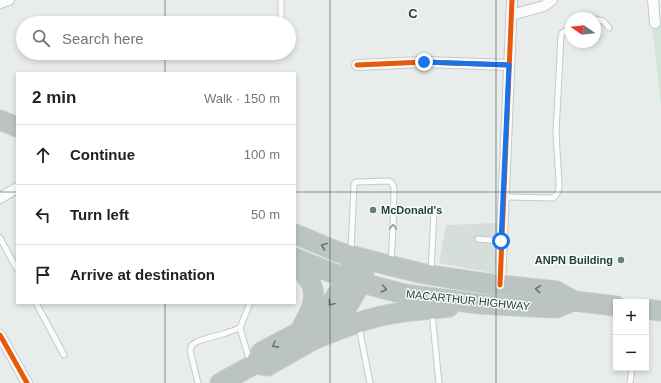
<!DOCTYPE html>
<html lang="en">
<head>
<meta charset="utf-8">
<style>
	:root { --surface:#fff; --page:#f2f2f2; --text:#222; --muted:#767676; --line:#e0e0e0 }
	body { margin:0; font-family:Helvetica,sans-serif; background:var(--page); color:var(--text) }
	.controls { position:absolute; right:12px; bottom:12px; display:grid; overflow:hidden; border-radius:0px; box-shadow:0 2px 6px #0003 }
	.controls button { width:36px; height:36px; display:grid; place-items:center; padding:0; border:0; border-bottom:1px solid var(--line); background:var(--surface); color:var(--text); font:20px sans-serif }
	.compass { position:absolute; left:565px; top:12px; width:36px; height:36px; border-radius:50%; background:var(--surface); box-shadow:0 2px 6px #0003; rotate:284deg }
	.stop { position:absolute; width:12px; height:12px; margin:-9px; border:3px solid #1a73e8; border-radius:50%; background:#fff }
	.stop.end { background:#1a73e8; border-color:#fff; box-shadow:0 1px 4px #0008 }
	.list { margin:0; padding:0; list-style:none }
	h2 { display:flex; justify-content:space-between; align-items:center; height:52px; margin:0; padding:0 16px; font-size:17px }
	h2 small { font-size:13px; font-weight:400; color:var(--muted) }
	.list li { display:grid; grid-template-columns:26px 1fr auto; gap:12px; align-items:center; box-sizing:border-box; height:60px; padding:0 16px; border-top:1px solid var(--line) }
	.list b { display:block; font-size:15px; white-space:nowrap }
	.list em { font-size:13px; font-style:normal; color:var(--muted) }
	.icon { flex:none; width:22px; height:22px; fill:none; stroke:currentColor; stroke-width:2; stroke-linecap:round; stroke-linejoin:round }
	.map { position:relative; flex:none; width:661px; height:383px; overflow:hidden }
	.search { position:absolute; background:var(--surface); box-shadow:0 2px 6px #0003; left:16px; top:16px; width:280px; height:44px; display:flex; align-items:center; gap:10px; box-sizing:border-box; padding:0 14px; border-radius:22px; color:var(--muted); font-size:15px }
	.panel { position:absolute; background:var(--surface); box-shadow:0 2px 6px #0003; left:16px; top:72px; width:280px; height:232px; border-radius:0px }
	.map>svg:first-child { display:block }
	.built { fill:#d6dedb }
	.green { fill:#d1e6d8 }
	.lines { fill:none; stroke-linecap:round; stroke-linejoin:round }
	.lane-casing { stroke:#c5cac8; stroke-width:7 }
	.street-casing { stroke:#c5cac8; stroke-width:12 }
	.highway-casing { stroke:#c3ccc9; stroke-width:21 }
	.lane { stroke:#fcfcfc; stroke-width:5 }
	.street { stroke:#fcfcfc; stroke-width:10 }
	.highway { stroke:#bcc4c2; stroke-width:19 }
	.cycleway-casing { stroke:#f7fbf9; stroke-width:8 }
	.cycleway { stroke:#e8590c; stroke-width:5 }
	.oneway { stroke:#909f9b }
	.oneway2 { stroke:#617670 }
	.route { stroke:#1a73e8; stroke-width:5 }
	.grid { fill:none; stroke:#24423a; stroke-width:1; stroke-opacity:0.55 }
	.poi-dot { fill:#697e78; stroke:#f7fbf9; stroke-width:1.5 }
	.labels { text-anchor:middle; stroke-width:3; stroke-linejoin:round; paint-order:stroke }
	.poi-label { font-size:11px; font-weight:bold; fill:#24423a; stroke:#f7fbf9; text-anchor:start }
	.street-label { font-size:11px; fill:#24423a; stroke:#f7fbf9 }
	.grid-label { font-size:13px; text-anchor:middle; font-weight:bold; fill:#24423a; stroke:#f7fbf9; stroke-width:3; stroke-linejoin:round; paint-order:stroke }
</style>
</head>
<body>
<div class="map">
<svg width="661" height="383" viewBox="0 0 661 383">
	<rect width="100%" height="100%" fill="#e8edeb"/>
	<polygon class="built" points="497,223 497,274 439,263 446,225"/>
	<polygon class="green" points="652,24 661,25 661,107"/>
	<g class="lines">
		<defs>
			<g id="lane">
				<polyline points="281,0 281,23"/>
				<polyline points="595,19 603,21 609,28"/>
				<path d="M503 197 553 198C559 193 559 190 559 183L556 133 561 36 562 33 571 27"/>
				<polyline points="0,238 17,269"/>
				<polyline points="478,239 501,241"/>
				<polyline points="351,252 354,184 356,182 389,181 392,183 394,188 393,229 391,263"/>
				<polyline points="431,272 434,211"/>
				<polyline points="36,303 64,355"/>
				<polyline points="432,312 439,383"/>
				<polyline points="359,327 370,383"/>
				<polyline points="240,328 250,362"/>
				<polyline points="198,383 190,350 192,345 198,341 226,333 240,328 250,303"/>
				<polyline points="630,383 632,368"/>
			</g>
			<g id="street">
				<polyline points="653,0 655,23"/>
				<polyline points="0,3 9,0"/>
				<polyline points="511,15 544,6 552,0"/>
				<polyline points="357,65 424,62 509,65"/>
				<polyline points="0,198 17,188"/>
				<polyline points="500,285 512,0"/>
				<polyline points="0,335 27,383"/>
			</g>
			<g id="highway">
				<polyline points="0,120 17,127"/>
				<polyline points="295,234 338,252 368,260 420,273 443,277 483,283 556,291 574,301 616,306"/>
				<polyline points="295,258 347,279 404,294 480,304 534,307 556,308 574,301"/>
				<path d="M295 263C300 269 305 274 309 280 320 297 309 314 301 329"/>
				<polyline points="646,309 661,311"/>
				<path d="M313 340C336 331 358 321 381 316 403 311 427 310 449 307"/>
				<polyline points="255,364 267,366 313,340 339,319 346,309 361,283 364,272"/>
				<polyline points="220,383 255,364 261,352 301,331 321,315 332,302 347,279 350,267"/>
			</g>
		</defs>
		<use href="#lane" class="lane-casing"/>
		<use href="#street" class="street-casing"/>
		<use href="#highway" class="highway-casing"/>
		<use href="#lane" class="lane"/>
		<use href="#street" class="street"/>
		<use href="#highway" class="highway"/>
		<defs>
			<g id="cycleway">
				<polyline points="357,65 424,62 509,65"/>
				<polyline points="500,285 512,0"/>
				<polyline points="0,335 27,383"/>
			</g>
		</defs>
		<use href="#cycleway" class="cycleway-casing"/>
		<use href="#cycleway" class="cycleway"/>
	</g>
	<defs><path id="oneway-chevron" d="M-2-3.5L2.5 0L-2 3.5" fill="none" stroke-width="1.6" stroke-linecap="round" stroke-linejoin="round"/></defs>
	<use class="oneway" href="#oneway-chevron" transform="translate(393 227) rotate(-88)"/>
	<g class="oneway2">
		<use href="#oneway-chevron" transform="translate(324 246) rotate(-158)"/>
		<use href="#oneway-chevron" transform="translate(384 289) rotate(13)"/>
		<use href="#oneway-chevron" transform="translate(538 289) rotate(-174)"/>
		<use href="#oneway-chevron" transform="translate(331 303) rotate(127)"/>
		<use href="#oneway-chevron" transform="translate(275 345) rotate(152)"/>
	</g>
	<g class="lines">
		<polyline class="route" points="424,62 509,65 501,241"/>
	</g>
	<path class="grid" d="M165 0V23M330 0V383M496 0V383M165 53V73M0 192H17M295 192H661M165 303V383"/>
	<g class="poi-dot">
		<circle cx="373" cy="210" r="4"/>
		<circle cx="621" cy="260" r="4"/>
	</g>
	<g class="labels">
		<g class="poi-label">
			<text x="381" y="214">McDonald's</text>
			<text x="613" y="264" text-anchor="end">ANPN Building</text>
		</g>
		<g class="street-label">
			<text transform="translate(468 300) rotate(6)" y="4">MACARTHUR HIGHWAY</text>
		</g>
	</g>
	<g class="grid-label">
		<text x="413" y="18">C</text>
	</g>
</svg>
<div class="controls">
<button>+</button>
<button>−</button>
</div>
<svg class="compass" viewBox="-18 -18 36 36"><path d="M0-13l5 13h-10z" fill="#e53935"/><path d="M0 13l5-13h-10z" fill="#767676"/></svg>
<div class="stop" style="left:501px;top:241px"></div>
<div class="stop end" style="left:424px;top:62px"></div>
<div class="search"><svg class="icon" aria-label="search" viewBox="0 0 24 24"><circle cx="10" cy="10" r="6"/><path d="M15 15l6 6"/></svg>Search here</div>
<section class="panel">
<h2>2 min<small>Walk · 150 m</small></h2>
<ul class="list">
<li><svg class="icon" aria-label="ahead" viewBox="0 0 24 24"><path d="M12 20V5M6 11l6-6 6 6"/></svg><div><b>Continue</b></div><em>100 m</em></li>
<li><svg class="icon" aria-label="left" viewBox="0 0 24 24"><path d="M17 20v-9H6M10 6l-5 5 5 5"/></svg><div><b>Turn left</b></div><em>50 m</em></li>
<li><svg class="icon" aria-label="arrive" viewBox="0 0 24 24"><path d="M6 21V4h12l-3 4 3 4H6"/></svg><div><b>Arrive at destination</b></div></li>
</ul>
</section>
</div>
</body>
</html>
